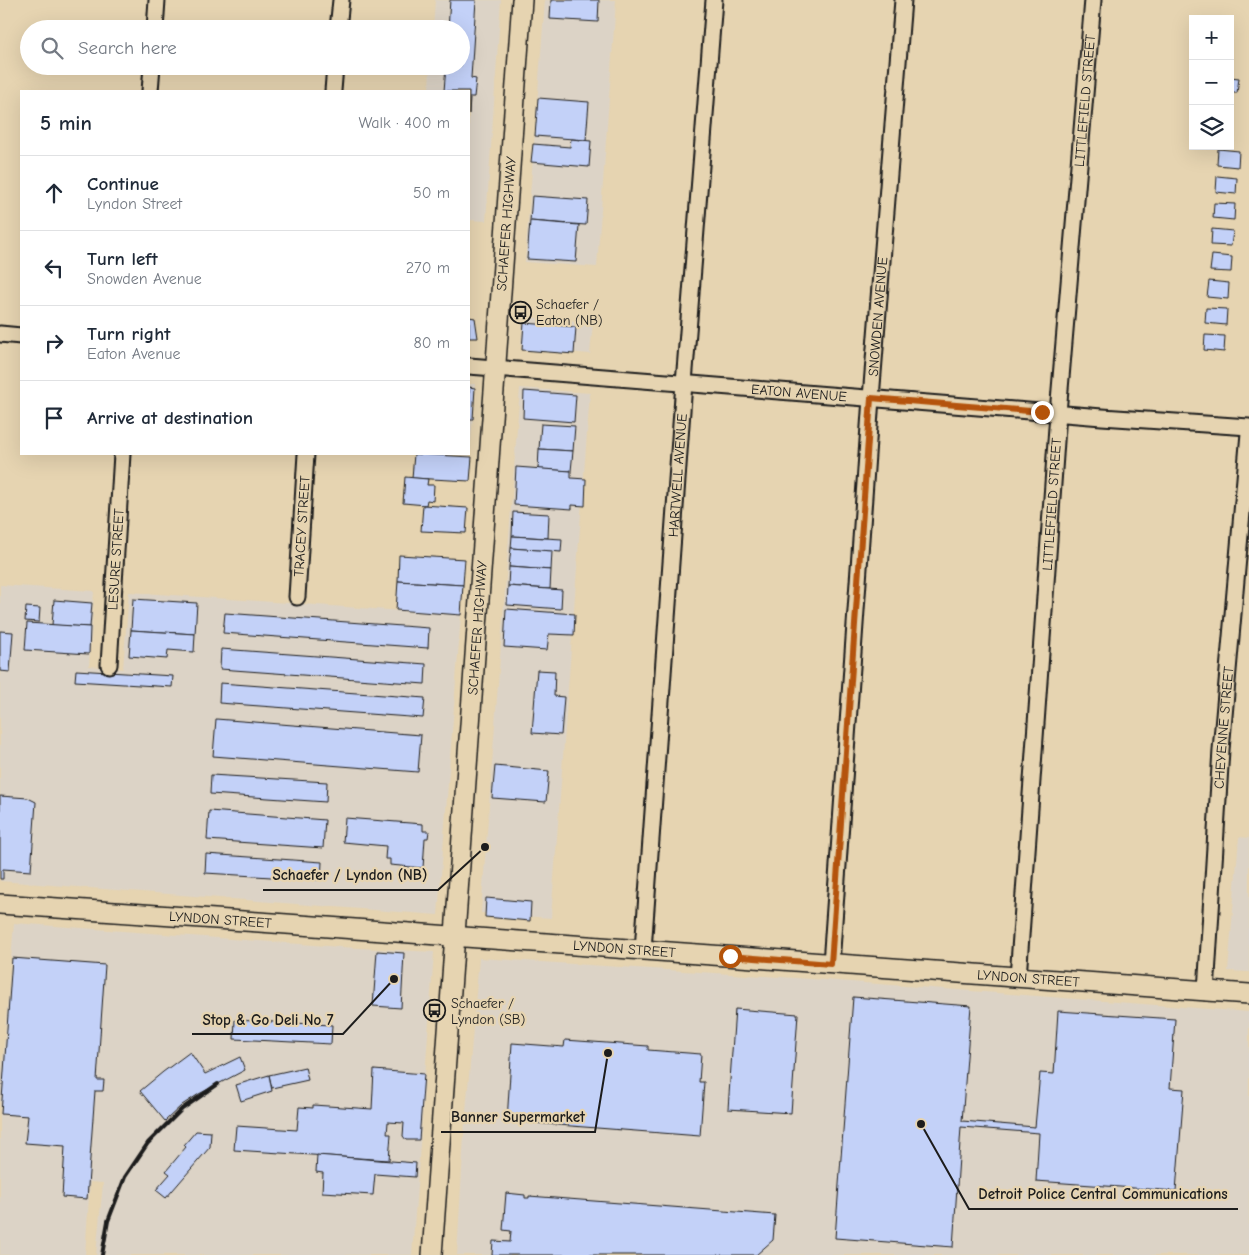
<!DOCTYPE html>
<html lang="en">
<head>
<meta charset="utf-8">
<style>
	:root { --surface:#fff; --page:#f6f6f7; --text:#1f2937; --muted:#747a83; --line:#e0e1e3 }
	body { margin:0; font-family:"Comic Neue",sans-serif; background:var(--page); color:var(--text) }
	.controls { position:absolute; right:15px; top:15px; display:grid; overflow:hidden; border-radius:0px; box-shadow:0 5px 20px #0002 }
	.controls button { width:45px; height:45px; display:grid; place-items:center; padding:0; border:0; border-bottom:1px solid var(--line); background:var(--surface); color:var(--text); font:25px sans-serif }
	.stop { position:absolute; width:15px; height:15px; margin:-11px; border:4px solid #b45309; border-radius:50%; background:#fff }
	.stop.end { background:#b45309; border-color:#fff; box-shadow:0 1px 5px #0008 }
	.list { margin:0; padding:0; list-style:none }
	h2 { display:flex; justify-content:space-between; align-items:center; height:65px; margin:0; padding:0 20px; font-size:21px }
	h2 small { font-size:16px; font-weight:400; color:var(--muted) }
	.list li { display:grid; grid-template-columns:32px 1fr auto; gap:15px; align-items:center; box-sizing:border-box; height:75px; padding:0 20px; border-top:1px solid var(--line) }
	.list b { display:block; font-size:19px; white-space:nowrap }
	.list p { margin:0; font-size:16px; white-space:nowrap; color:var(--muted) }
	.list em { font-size:16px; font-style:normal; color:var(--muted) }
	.icon { flex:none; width:28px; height:28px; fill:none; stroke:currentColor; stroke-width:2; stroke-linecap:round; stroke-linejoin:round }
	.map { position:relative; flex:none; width:1249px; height:1255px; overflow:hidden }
	.search { position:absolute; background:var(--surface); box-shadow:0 5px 20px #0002; left:20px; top:20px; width:450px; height:55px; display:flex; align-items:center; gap:12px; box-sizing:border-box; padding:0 18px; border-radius:28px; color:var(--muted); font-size:19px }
	.panel { position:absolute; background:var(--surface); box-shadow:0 5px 20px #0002; left:20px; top:90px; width:450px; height:365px; border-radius:0px }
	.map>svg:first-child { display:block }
	.built { fill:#dcd3c6 }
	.building { fill:#c3d1f8; stroke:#1c1c1c }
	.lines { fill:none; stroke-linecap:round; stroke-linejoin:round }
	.minor-casing { stroke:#1c1c1c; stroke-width:19 }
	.tertiary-casing { stroke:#1c1c1c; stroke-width:22 }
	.minor { stroke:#e6d4b1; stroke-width:15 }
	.tertiary { stroke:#e6d4b1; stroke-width:19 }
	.rail { stroke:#1c1c1c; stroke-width:4 }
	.route { stroke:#b45309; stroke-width:6 }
	.labels { text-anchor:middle; stroke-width:4.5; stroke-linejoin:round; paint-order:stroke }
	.street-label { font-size:14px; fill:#1c1c1c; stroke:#e6d4b1 }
	.poi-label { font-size:14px; fill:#1c1c1c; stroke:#e6d4b1; text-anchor:start }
	.leader { fill:none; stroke:#1c1c1c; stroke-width:2 }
	.callout-dot { fill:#1c1c1c; stroke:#e6d4b1; stroke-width:2 }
	.callout-label { font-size:15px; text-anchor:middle; font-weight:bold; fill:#1c1c1c; stroke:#e6d4b1; stroke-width:4.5; stroke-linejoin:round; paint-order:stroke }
</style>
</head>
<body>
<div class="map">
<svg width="1249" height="1255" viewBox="0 0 1249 1255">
	<rect width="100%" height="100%" fill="#e6d4b1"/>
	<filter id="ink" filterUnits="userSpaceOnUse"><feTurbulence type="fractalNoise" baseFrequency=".02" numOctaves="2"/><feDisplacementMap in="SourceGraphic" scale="10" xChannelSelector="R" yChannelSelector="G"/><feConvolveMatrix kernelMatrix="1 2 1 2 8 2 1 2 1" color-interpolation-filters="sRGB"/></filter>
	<g filter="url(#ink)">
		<g class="built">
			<polygon points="435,0 501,0 486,221 469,220 469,91 429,91 430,66 461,66 461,29 433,29"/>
			<polygon points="545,0 616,0 597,267 525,262"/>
			<polygon points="523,317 593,322 590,354 521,348"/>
			<polygon points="469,384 475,384 470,456 437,454 469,454"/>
			<polygon points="520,388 590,393 551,918 481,913"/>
			<polygon points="0,585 94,591 89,666 123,669 129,592 461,615 438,915 0,881"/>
			<polygon points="1239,837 1249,838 1249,972 1228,971"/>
			<polygon points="14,923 341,947 434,952 412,1255 96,1255 103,1183 90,1182 85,1255 0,1255 0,1094"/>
			<polygon points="479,958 811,979 1249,1012 1249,1255 457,1255 464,1135"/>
		</g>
		<g class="building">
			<polygon points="450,0 476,0 471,78 476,79 474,97 470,97 469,114 469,91 444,91 446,66 461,66 461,29 448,29"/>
			<polygon points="551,0 599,0 598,22 550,19"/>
			<polygon points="1230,77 1239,78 1237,93 1230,93"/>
			<polygon points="538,98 589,102 586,140 535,136"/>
			<polygon points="571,139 591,141 589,167 531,162 533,144 570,147"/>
			<polygon points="1218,149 1239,151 1238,167 1217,165"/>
			<polygon points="1217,176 1237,178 1236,194 1216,192"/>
			<polygon points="532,196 588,200 586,225 530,221"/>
			<polygon points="1214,203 1235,204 1234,220 1213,218"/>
			<polygon points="530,221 579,225 576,262 527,259"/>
			<polygon points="1212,229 1233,231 1231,246 1211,245"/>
			<polygon points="1212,255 1232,257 1231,272 1210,271"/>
			<polygon points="1209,281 1229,283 1228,299 1207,297"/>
			<polygon points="1206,308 1227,309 1226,325 1205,323"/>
			<polygon points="469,317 475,318 478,338 469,338"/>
			<polygon points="524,323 576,327 574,354 522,350"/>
			<polygon points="1205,335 1225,336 1224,352 1204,350"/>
			<polygon points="469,387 475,388 473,419 469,419"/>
			<polygon points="524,391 576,395 574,422 523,418"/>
			<polygon points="541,424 575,426 573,451 539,449"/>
			<polygon points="539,449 573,451 571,471 538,469"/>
			<polygon points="414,454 472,457 470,481 412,478"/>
			<polygon points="516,467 571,471 571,478 586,479 585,506 572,505 572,509 514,505"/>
			<polygon points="405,477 428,479 427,485 434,485 433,501 427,500 426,505 403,503"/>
			<polygon points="423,505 468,508 466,533 421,531"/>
			<polygon points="513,512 549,514 548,538 512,536"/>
			<polygon points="512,536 562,539 561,552 511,548"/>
			<polygon points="511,548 552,551 551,570 509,567"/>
			<polygon points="399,555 465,559 463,585 398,581"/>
			<polygon points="509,567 551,570 550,589 508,586"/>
			<polygon points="398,581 463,585 461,615 396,610"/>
			<polygon points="508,586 562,590 561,609 507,605"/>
			<polygon points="133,599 197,603 195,634 131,630"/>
			<polygon points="54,600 92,603 90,627 52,625"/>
			<polygon points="26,607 40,608 39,622 25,621"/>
			<polygon points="506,609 575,614 574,635 549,634 547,650 504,647"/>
			<polygon points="225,613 429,628 428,648 223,633"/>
			<polygon points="27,623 90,627 89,654 25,650"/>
			<polygon points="131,630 195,634 194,652 168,650 167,659 129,656"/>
			<polygon points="0,631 13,632 10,672 0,671"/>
			<polygon points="221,649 426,664 425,684 220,669"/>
			<polygon points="76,670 173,676 172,687 75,681"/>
			<polygon points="537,670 555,671 554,696 564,697 561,735 532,733"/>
			<polygon points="220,683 425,698 423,718 219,703"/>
			<polygon points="216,719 421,735 418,772 213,756"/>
			<polygon points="495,766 549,771 546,802 492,798"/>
			<polygon points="211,775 327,782 326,802 210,794"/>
			<polygon points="0,796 28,798 36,802 31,871 3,869 3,879 0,879"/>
			<polygon points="209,811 325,820 323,848 207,840"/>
			<polygon points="345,818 423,824 423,831 429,831 428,838 425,838 423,868 390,865 390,859 385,859 386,846 343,842"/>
			<polygon points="206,854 322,862 321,880 205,873"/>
			<polygon points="486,898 531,902 530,921 485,917"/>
			<polygon points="377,951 404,953 401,1008 373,1006"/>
			<polygon points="12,958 105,965 97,1080 104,1080 103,1091 95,1091 87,1199 62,1197 65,1146 25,1143 28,1116 1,1114"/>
			<polygon points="853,997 971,1006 962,1121 1035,1127 1040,1073 1054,1074 1058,1011 1175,1019 1170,1088 1184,1089 1176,1191 1036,1181 1039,1133 961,1127 953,1247 835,1238"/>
			<polygon points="735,1009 798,1014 791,1113 728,1109"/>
			<polygon points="235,1020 332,1025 331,1044 234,1039"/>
			<polygon points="565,1040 648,1046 648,1050 701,1054 699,1082 704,1082 700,1136 507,1121 512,1043 564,1047"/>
			<polygon points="190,1052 205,1074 240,1057 245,1070 199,1094 182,1105 165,1121 140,1091 163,1072"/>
			<polygon points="305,1067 308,1080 272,1088 269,1075"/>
			<polygon points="374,1070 424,1074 419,1140 406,1140 403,1136 404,1123 388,1122 387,1134 391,1134 389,1160 234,1150 236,1126 297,1130 299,1107 313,1108 313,1105 372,1109"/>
			<polygon points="269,1075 272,1091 241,1101 236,1085"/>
			<polygon points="196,1131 211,1132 210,1147 166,1198 156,1190 170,1174 166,1171 186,1147 184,1145"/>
			<polygon points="317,1155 416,1163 415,1177 375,1174 373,1195 322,1192 323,1173 316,1172"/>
			<polygon points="506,1193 525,1195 525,1198 529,1198 529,1196 775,1215 773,1240 756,1255 492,1255 493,1241 510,1242 511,1231 503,1230"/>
		</g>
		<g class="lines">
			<defs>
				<g id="minor">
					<polyline points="155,29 157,0"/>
					<polyline points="338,29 341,0"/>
					<polyline points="150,91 152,66"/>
					<polyline points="333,91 335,66"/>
					<polyline points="0,334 21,336"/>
					<path id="s1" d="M469 366 1102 417 1249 427"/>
					<path id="s2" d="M297 597 306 454"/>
					<path id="s3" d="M109 665 122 454"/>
					<path id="s4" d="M643 950 684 383 714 0"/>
					<path id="s5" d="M831 964 871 398 903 0"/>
					<path id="s6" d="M1018 978 1058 413 1093 0"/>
					<path id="s7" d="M1206 992 1221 750 1249 433"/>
				</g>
				<g id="tertiary">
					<path id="s8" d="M0 904 273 923 1249 994"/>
					<path id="s9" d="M432 1255 522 0"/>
				</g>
			</defs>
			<use href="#minor" class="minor-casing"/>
			<use href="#tertiary" class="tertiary-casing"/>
			<use href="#minor" class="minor"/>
			<use href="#tertiary" class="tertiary"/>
			<polyline class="rail" points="102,1255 108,1221 125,1177 148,1143 182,1109 218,1084"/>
		</g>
	</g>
	<g class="lines" filter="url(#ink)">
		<polyline class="route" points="730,956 831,964 871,398 1042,412"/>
	</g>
	<defs>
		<symbol id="bus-ring" viewBox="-11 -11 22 22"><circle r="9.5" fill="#e6d4b1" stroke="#1c1c1c" stroke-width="1.5"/><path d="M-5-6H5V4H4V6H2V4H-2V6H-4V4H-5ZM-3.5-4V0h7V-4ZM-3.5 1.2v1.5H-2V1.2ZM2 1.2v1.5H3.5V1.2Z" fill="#1c1c1c"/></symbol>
	</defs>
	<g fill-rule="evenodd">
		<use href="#bus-ring" x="508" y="300" width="25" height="25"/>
		<use href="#bus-ring" x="422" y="998" width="25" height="25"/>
	</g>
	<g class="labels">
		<g class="street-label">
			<text dy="5" stroke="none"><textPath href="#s6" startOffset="880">LITTLEFIELD STREET</textPath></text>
			<text dy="5" stroke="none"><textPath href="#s9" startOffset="1034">SCHAEFER HIGHWAY</textPath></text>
			<text dy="5" stroke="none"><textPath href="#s5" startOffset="649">SNOWDEN AVENUE</textPath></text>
			<text dy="5" stroke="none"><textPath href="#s1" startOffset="331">EATON AVENUE</textPath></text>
			<text dy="5" stroke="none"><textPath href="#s4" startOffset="476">HARTWELL AVENUE</textPath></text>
			<text dy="5" stroke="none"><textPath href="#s6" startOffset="475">LITTLEFIELD STREET</textPath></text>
			<text dy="5" stroke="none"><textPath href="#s2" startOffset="71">TRACEY STREET</textPath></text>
			<text dy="5" stroke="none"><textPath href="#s3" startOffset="106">LESURE STREET</textPath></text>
			<text dy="5" stroke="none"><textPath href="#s9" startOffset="629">SCHAEFER HIGHWAY</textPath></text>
			<text dy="5" stroke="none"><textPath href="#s7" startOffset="265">CHEYENNE STREET</textPath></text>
			<text dy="5" stroke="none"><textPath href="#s8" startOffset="221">LYNDON STREET</textPath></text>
			<text dy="5" stroke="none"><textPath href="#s8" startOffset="626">LYNDON STREET</textPath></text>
			<text dy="5" stroke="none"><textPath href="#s8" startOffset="1031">LYNDON STREET</textPath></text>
		</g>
		<g class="poi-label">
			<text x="536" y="309">Schaefer /<tspan x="536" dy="16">Eaton (NB)</tspan></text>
			<text x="451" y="1008">Schaefer /<tspan x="451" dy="16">Lyndon (SB)</tspan></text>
		</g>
	</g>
	<path class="leader" d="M485 847L438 890H263M394 979L343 1034H192M608 1053L595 1132H441M921 1124L969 1209H1238"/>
	<g class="callout-dot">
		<circle cx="485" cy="847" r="5"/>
		<circle cx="394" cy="979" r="5"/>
		<circle cx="608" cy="1053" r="5"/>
		<circle cx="921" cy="1124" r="5"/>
	</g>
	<g class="callout-label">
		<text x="350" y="880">Schaefer / Lyndon (NB)</text>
		<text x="268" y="1025">Stop &amp; Go Deli No 7</text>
		<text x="518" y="1122">Banner Supermarket</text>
		<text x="1103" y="1199">Detroit Police Central Communications</text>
	</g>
</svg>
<div class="controls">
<button>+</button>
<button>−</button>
<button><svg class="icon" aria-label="layers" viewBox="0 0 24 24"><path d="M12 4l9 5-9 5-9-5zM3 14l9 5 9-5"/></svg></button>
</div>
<div class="stop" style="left:730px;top:956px"></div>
<div class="stop end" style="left:1042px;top:412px"></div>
<div class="search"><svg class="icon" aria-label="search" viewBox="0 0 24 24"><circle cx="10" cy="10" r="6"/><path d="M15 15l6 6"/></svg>Search here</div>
<section class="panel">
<h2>5 min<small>Walk · 400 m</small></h2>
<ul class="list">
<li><svg class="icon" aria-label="ahead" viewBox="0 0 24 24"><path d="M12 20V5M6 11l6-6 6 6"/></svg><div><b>Continue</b><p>Lyndon Street</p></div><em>50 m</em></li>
<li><svg class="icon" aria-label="left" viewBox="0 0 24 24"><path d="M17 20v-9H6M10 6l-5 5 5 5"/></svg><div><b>Turn left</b><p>Snowden Avenue</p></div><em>270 m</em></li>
<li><svg class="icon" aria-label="right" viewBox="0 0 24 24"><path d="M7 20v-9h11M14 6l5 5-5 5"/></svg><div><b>Turn right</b><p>Eaton Avenue</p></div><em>80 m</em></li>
<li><svg class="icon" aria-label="arrive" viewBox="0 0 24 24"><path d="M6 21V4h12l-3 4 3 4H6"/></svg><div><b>Arrive at destination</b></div></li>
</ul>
</section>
</div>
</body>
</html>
